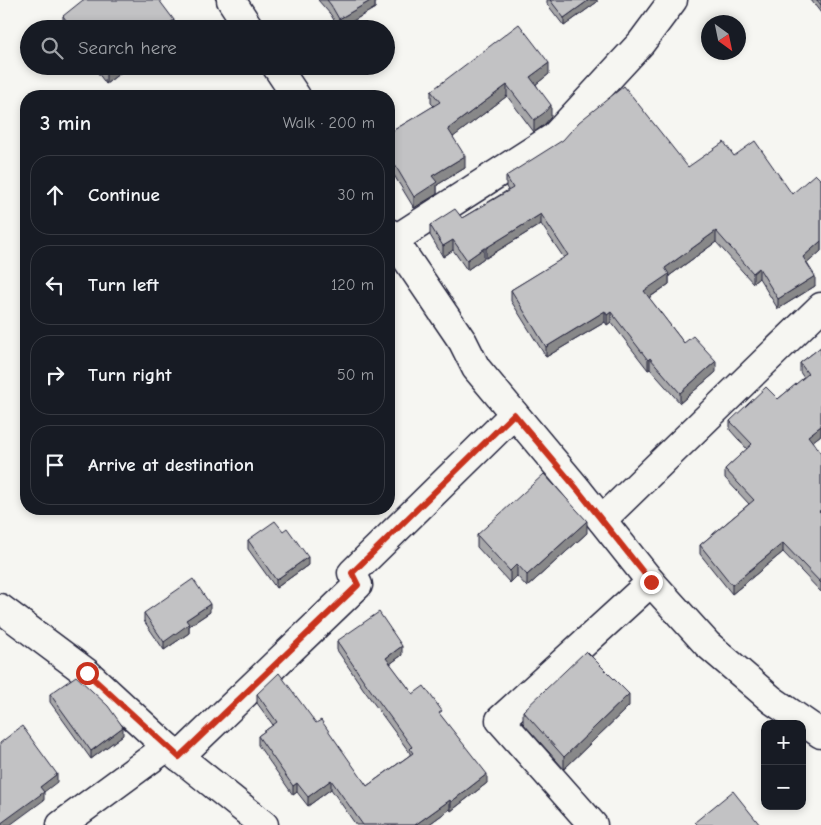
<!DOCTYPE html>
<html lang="en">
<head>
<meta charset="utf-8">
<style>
	:root { --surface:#171b24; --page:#20242c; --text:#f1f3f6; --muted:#9ea1a6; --line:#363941 }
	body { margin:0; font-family:"Comic Neue",sans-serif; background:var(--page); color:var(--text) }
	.controls { position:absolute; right:15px; bottom:15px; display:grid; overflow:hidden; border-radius:10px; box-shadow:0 2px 8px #0003 }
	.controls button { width:45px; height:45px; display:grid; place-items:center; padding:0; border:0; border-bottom:1px solid var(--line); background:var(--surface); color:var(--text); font:25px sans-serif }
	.compass { position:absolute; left:701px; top:15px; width:45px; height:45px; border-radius:50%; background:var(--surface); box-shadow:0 2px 8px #0003; rotate:147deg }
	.stop { position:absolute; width:15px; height:15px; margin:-11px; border:4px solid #c8321e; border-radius:50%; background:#fff }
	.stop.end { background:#c8321e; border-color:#fff; box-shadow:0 1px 5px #0008 }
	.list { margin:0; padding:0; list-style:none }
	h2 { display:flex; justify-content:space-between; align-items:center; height:65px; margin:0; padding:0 20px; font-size:21px }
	h2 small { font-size:16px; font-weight:400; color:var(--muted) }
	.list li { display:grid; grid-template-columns:32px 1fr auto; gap:15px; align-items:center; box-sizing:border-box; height:80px; margin:0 10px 10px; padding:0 10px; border:1px solid var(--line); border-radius:20px }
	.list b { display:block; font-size:19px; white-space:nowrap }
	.list em { font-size:16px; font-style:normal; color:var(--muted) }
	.icon { flex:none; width:28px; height:28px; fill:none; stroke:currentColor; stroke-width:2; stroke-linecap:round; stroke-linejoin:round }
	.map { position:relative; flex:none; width:821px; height:825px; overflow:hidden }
	.search { position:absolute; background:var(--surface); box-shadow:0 2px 8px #0003; left:20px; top:20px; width:375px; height:55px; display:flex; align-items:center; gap:12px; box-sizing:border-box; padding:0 18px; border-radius:28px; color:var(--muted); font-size:19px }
	.panel { position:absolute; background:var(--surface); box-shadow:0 2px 8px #0003; left:20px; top:90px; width:375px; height:425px; border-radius:20px }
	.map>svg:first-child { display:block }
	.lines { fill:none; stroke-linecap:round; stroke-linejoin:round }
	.minor-casing { stroke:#22223b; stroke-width:31 }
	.minor { stroke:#f6f6f2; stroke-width:28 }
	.wall { fill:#a7a7a9; stroke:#22223b }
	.shaded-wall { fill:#888889; stroke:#22223b }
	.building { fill:#c2c2c4; stroke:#22223b }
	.route { stroke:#c8321e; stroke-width:6 }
</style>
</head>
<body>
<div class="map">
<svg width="821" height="825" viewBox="0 0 821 825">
	<rect width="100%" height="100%" fill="#f6f6f2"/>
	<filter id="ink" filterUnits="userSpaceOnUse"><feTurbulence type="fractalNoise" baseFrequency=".02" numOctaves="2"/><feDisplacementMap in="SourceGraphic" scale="10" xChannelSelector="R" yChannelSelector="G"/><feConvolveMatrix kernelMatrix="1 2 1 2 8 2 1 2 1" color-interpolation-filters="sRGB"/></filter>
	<g filter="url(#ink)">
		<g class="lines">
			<defs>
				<g id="minor">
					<polyline points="231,0 250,29"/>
					<polyline points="276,66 296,96"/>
					<polyline points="389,233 463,342 476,368 577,489 651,582 707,644 772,700 821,734"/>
					<polyline points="394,240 554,137 641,43 673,0"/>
					<polyline points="602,520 821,307"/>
					<polyline points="0,608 87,673 167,747 264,825"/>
					<polyline points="179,757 358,585 352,573 514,414"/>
					<polyline points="61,825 167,747"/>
					<polyline points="593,825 500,720 651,582"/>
				</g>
			</defs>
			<use href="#minor" class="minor-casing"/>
			<use href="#minor" class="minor"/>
		</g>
		<g class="wall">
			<polygon points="318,0 375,0 375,8 339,29 331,15"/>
			<polygon points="547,0 597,0 597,2 564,26 547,4"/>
			<polygon points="811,0 821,0 821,13"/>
			<polygon points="63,16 174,29 64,29 63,27"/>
			<polygon points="93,66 129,66 106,84"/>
			<polygon points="549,74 536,84 551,117 544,125 534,132 507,96 453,137 465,168 437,185 437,194 414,208 389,167 389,133 434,106 431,103 431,91"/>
			<polygon points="734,156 792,194 821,180 821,251 807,263 815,286 778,309 759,278 753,283 716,242 669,276 669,284 649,298 684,343 716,372 680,403 650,369 648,370 611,322 607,325 605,322 546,357 511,301 511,290 564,258 541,224 486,258 484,258 467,270 453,250 443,257 430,235 430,225 462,218 508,190 506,187 506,176 688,167"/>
			<polygon points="821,347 821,435 813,441 821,453 821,592 783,552 732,594 700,554 700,545 749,504 725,478 725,469 747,449 730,430 730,421 778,399 804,378 800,372 800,363"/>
			<polygon points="587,533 527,587 517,576 510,583 477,547 477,535"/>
			<polygon points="248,540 308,565 276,588 248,549"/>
			<polygon points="210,612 189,626 189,633 164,650 144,621 144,613"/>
			<polygon points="337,641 402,655 390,664 413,694 442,717 487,783 451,811 450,809 428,825 356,825 331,789 308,806 297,792 293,795 258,745 258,736 273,725 257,703 257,694 316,723 367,786 410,755 410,753 364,690 337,650"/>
			<polygon points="50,694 123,735 91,759 50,702"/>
			<polygon points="629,706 564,769 523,723 523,711"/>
		</g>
		<g class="shaded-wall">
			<polygon points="372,0 375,0 375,8 339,29 339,19"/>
			<polygon points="589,0 597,0 597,2 564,26 564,18"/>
			<polygon points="174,20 174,29 162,29"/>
			<polygon points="549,63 549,74 530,89 530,77"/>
			<polygon points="113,66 129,66 106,84 106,72"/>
			<polygon points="507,85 507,96 448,141 448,129"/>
			<polygon points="551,105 551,117 544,125 534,132 534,120"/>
			<polygon points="465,156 465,168 437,185 437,194 414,208 414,197 432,176"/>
			<polygon points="541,214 541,224 486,258 486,248"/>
			<polygon points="716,231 716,242 669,276 669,284 644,301 644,291 665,268"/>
			<polygon points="453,240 453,250 443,257 443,246"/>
			<polygon points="821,241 821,251 803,267 803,257"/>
			<polygon points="484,248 484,258 467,270 467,260"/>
			<polygon points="759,268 759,278 753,283 753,273"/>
			<polygon points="815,276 815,286 778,309 778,299"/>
			<polygon points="605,311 605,322 546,357 546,347"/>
			<polygon points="611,312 611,322 607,325 607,315"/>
			<polygon points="650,358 650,369 648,370 648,360"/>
			<polygon points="716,361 716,372 680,403 680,393"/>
			<polygon points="821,426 821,435 808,445 808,436"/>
			<polygon points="587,521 587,533 527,587 527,575"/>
			<polygon points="783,543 783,552 732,594 732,585"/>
			<polygon points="308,557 308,565 276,588 276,580"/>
			<polygon points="517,564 517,576 510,583 510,571"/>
			<polygon points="210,604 210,612 189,626 189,633 164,650 164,642 186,620"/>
			<polygon points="402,646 402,655 386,667 386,658"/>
			<polygon points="629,694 629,706 564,769 564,757"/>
			<polygon points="123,727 123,735 91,759 91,751"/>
			<polygon points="57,774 57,782 44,792 44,800 10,825 0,825 0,824 40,787"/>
			<polygon points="487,774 487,783 451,811 451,802"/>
			<polygon points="331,780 331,789 308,806 308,797"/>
			<polygon points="297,783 297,792 293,795 293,786"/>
			<polygon points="450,800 450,809 428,825 415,825"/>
		</g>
		<g class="building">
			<polygon points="83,0 159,0 174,20 162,29 73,29 63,16"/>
			<polygon points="327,0 372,0 339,19 331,5"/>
			<polygon points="550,0 589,0 564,18"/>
			<polygon points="817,0 821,0 821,5"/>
			<polygon points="519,24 549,63 530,77 551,105 544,113 534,120 507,85 448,129 465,156 432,176 437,182 414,197 389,155 389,133 440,102 431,91"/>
			<polygon points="102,66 113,66 106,72"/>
			<polygon points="624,86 688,167 724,142 734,156 755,141 792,194 815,174 821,180 821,241 803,257 815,276 778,299 759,268 753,273 716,231 665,268 669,274 644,291 684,343 693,336 716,361 680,393 650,358 648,360 611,312 607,315 605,311 546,347 511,290 568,255 541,214 486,248 484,248 467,260 453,240 443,246 430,225 455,209 462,218 513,188 506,176 563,140 579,122"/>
			<polygon points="821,347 821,426 808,436 821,453 821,510 819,511 821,513 821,583 783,543 732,585 700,545 754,500 725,469 752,444 730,421 766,387 778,399 808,374 800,363"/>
			<polygon points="544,474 587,521 527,575 517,564 510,571 477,535"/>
			<polygon points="275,521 283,531 287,528 308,557 276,580 248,540"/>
			<polygon points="193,579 210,604 186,620 189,624 164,642 144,613"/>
			<polygon points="379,612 402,646 386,658 413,694 424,686 442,711 439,713 487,774 451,802 450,800 415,825 363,825 331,780 308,797 297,783 293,786 258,736 277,722 257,694 279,673 316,723 321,720 367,786 413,753 410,749 412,747 364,681 337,641"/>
			<polygon points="586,651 629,694 564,757 523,711"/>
			<polygon points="76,676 108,706 123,727 91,751 50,694"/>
			<polygon points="22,726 57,774 40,787 44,792 0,824 0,743"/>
			<polygon points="733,791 760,825 698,825 695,822"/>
		</g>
	</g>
	<g class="lines" filter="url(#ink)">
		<polyline class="route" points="87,673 179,757 358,585 352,573 514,414 577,489 651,582"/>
	</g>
</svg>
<div class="controls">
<button>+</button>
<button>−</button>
</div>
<svg class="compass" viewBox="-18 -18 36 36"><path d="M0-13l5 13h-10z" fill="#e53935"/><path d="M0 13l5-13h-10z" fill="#9ea1a6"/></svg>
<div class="stop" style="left:87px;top:673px"></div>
<div class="stop end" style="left:651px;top:582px"></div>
<div class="search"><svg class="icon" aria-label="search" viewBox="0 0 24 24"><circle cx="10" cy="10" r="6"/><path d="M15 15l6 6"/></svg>Search here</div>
<section class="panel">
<h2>3 min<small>Walk · 200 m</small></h2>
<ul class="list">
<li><svg class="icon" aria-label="ahead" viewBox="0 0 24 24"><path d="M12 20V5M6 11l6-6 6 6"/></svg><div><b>Continue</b></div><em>30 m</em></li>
<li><svg class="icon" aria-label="left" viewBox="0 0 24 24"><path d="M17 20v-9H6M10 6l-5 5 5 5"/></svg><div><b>Turn left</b></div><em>120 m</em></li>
<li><svg class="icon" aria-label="right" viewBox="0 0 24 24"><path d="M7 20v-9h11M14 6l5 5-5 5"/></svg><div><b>Turn right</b></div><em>50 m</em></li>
<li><svg class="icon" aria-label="arrive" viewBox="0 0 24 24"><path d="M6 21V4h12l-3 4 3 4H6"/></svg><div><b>Arrive at destination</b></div></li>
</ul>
</section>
</div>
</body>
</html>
